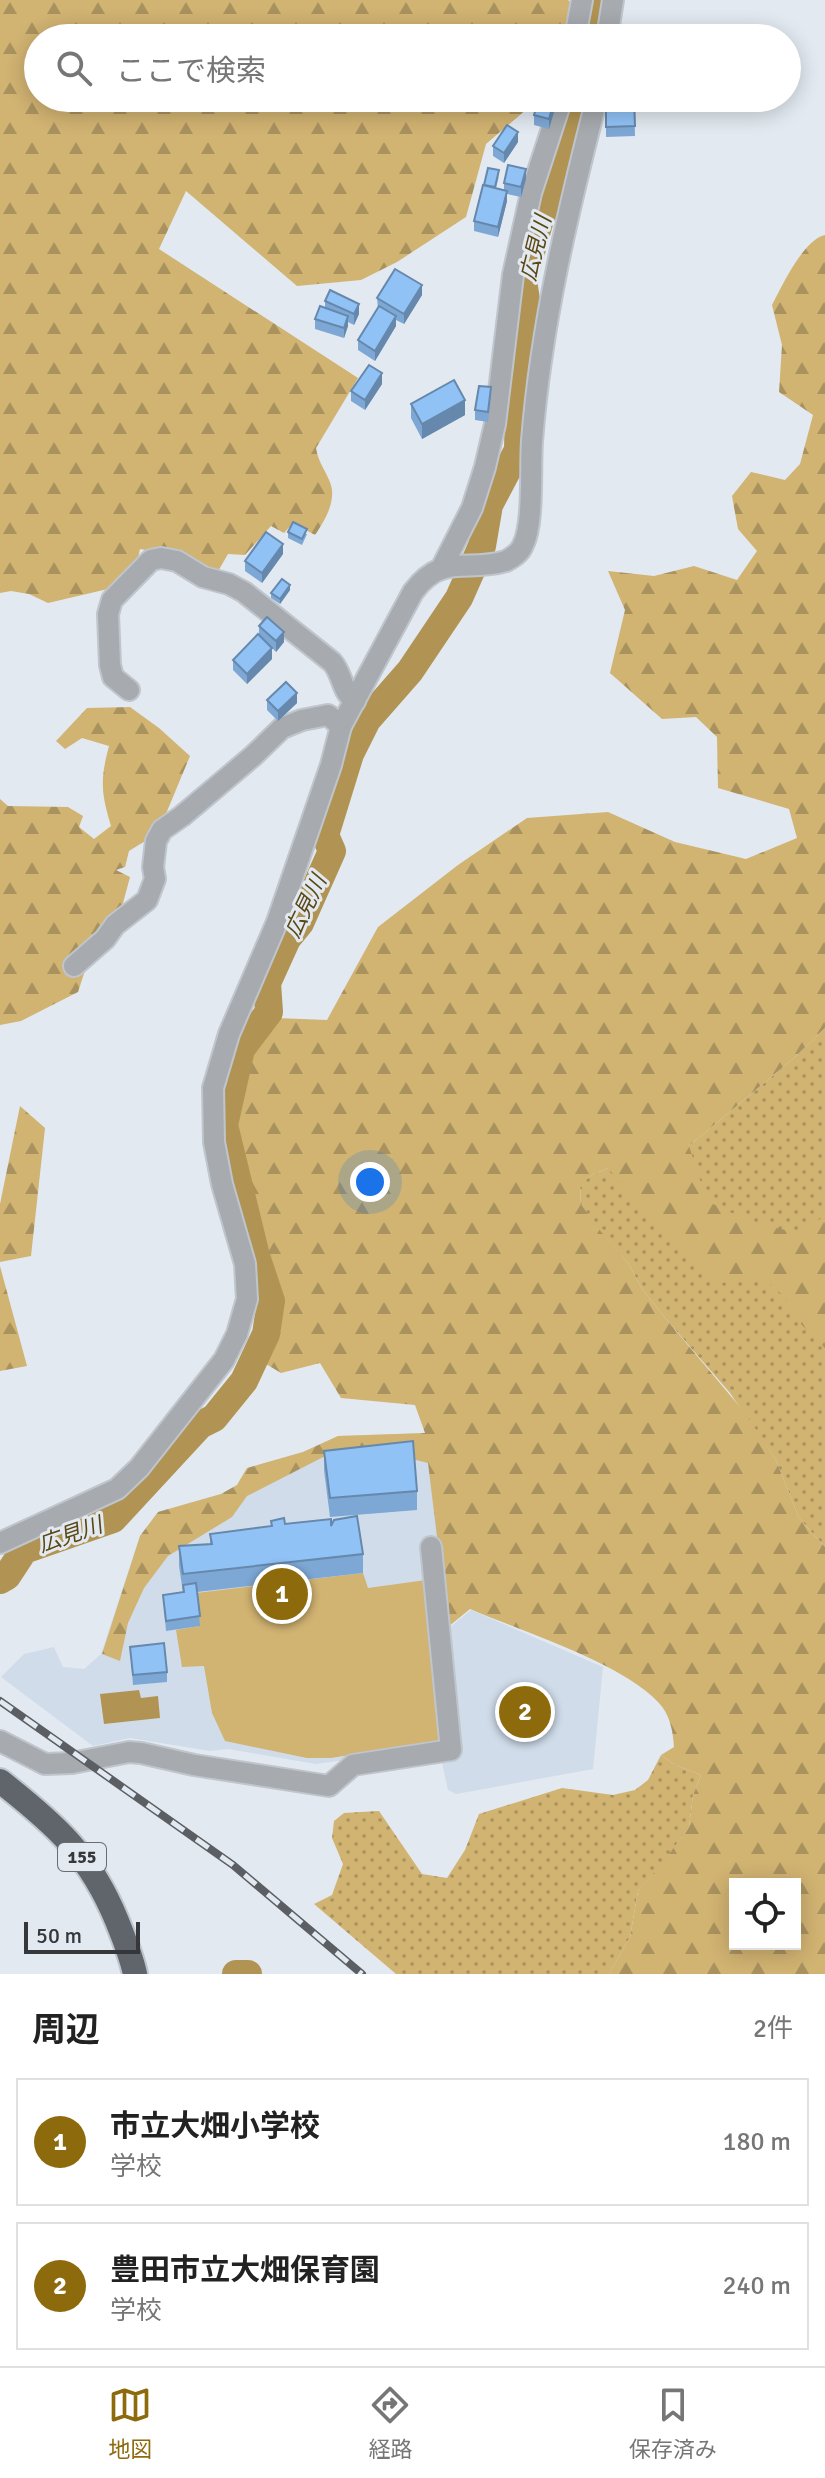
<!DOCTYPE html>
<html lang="ja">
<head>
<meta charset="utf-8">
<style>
	:root { --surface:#fff; --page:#f2f2f2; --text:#222; --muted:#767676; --line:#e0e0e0; --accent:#8d6b0d }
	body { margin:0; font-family:Signika,"Noto Sans JP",sans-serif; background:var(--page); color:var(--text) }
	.controls { position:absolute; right:24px; bottom:24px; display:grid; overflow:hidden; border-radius:0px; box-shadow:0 4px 20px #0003 }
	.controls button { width:72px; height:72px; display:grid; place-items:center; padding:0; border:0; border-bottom:2px solid var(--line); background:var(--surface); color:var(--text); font:40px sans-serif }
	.scale { position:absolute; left:24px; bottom:20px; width:116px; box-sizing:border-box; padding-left:8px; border:4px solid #35373a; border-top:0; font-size:22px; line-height:28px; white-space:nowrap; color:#35373a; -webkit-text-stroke:6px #e2e9f0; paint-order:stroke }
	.you { position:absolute; left:370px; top:1182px; width:28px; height:28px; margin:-20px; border:6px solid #fff; border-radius:50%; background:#1a73e8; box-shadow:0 0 0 12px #1a73e833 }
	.badge { display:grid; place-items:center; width:52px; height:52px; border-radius:50%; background:var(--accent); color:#fff; font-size:26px; font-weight:700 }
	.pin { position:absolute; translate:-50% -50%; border:4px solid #fff; box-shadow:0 2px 8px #0006 }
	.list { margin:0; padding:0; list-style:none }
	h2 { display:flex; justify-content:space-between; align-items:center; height:104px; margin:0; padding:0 32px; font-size:34px }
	h2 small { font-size:26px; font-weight:400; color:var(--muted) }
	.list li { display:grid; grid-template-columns:52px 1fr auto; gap:24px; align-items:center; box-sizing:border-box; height:128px; margin:0 16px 16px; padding:0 16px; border:2px solid var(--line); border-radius:0px }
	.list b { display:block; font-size:30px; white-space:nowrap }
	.list p { margin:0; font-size:26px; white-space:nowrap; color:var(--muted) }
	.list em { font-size:26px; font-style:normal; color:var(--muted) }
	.icon { flex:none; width:44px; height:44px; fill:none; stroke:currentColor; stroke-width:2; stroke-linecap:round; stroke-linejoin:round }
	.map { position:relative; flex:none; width:825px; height:1974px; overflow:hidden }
	.search { position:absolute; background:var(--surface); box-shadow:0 4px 20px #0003; left:24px; right:24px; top:24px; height:88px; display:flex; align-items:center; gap:20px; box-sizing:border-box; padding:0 28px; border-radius:44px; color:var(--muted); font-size:30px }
	.sheet { height:392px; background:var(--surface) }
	nav { display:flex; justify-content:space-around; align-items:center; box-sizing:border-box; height:112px; border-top:2px solid var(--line); background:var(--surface); font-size:22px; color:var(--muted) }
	nav a { display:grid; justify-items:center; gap:4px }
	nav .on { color:var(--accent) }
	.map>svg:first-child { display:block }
	.built { fill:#d0dcea }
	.grass { fill:url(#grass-dots) }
	.forest { fill:url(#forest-firs); fill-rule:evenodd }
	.pitch { fill:#d1b372 }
	.water { fill:#b19453 }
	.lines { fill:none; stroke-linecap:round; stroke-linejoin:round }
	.river { stroke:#b19453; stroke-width:28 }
	.minor-casing { stroke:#bfc5cc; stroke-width:24 }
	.highway-casing { stroke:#bfc5cc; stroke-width:28 }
	.minor { stroke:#a7aaae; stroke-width:20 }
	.highway { stroke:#5f656b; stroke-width:24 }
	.rail-casing { stroke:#5b5e62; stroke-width:8 }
	.rail { stroke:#e2e9f0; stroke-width:5; stroke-dasharray:15; stroke-linecap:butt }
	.wall { fill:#7da7d4 }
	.shaded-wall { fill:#6688ac }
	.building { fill:#91c2f6; stroke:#6688ac; stroke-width:2 }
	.labels { text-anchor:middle; stroke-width:6; stroke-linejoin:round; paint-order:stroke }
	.shield { fill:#e2e9f0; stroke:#696c71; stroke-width:2 }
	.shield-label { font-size:18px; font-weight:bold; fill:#35373a }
	.water-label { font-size:22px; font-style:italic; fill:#5b4714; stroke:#e2e9f0 }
</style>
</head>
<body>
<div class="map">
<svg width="825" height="1974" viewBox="0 0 825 1974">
	<defs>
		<pattern id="grass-dots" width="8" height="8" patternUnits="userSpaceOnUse" patternTransform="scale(2)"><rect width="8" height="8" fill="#d1b372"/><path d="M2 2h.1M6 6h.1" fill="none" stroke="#aa925f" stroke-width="1.8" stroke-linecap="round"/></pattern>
		<pattern id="forest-firs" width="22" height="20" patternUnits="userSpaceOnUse" patternTransform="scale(2)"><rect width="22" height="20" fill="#d1b372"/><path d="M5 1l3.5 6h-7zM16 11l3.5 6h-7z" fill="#aa925f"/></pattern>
	</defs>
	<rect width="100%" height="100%" fill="#e2e9f0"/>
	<polygon class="built" points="425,1433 449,1628 471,1610 603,1667 593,1769 456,1794 448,1790 441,1758 445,1740 439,1746 316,1764 228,1749 210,1751 130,1738 93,1746 1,1677 24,1654 54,1647 63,1667 84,1669 101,1654 140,1536 158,1512 221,1494 237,1485 247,1468 303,1452 338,1436"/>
	<g class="grass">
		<polygon points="825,1028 825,1547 799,1518 776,1460 730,1393 666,1319 642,1289 628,1263 597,1228 581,1204 580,1184 592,1175 608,1168 689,1146 795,1057"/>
		<polygon points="661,1755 675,1765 701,1775 693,1795 689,1827 661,1866 638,1891 630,1937 609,1974 396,1974 314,1904 332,1895 343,1864 332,1838 334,1821 344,1813 379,1811 422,1874 447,1878 465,1850 479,1814 562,1788 613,1795 635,1790 648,1780"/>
	</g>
	<g class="forest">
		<path d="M0 0H568L600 28 596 38H38V98H540L486 144 466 217 397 262 361 280 297 286 186 191 159 249 358 378 316 448C319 465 327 472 331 485 336 502 324 522 315 535L293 523 284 533 271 526 245 555 228 554 217 573 172 555 140 549 136 567 112 588 48 603 29 594 11 591 0 593Z"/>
		<path d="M825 235V1028L795 1057 689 1146 707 1201 751 1222 798 1233 825 1216V1348L793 1316 785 1297 764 1279 734 1283 717 1282 645 1213 608 1168 592 1175 580 1185 581 1204 597 1227 628 1263 642 1289 666 1319 745 1413 776 1460 799 1518 825 1547V1974H609L630 1937 638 1891 661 1865 689 1827 693 1795 701 1775 675 1765 661 1755 674 1747C673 1731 670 1714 658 1702 622 1663 521 1631 470 1609L448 1627 428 1463 375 1450 333 1452 247 1496 232 1517 168 1556 144 1588 128 1623 120 1661 102 1654 140 1536 158 1512 221 1494 237 1485 247 1468 303 1452 338 1436 425 1433 415 1405 341 1398 320 1363 281 1373 266 1364 277 1322V1291L234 1129 246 1057 276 1018 327 1020 378 927 458 865 527 818 608 812 675 842 746 859 797 838 789 809 718 788 717 737 696 717 662 719 610 673 625 610 608 571 654 576 694 566 737 580 757 551 738 529 732 496 751 472 785 480 800 464 813 415 779 392 782 345 772 305C782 286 803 240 825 235ZM735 1884H795V1944H735Z"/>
		<path d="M130 707 159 728 190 756 158 833 129 851 125 867 116 870 130 877 119 918 96 937 78 992 21 1021 0 1025V799L8 806 68 807 83 816 79 827 94 839 111 826C101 793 100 780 109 746L82 738 65 749 56 741 87 708Z"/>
		<polygon points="20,1106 45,1128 31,1256 0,1262 0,1204"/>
		<polygon points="0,1266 27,1366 0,1371"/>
	</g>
	<polygon class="pitch" points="363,1573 368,1588 426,1580 444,1740 331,1758 307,1758 225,1741 212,1713 204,1666 182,1667 176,1630 199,1626 196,1593"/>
	<polygon class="water" points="139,1690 141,1698 158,1696 160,1718 104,1724 100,1694"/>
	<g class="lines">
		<g class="river">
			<polyline points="583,38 593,0"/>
			<polyline points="0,1580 7,1576 24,1550 113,1519 200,1425 214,1418 244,1381 266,1334 271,1301 256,1256 224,1125 241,1049 269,1012 267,983 287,939 300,923 332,851 325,835 350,754 367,720 410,671 459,598 482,546 489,505 518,450 519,397 526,374 531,331 523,281 539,223 582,113 579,98"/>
			<polyline points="236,1974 248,1974"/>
		</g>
		<defs>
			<g id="minor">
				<polyline points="575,38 582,0"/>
				<polyline points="607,38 613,0"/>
				<polyline points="441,569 472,508 485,467 495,424 513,275 531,193 562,98"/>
				<path d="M129 690 113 677 110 665 108 614 112 600 151 560 161 558 177 561 203 577 229 584 244 592 332 662C343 674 341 691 355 701"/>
				<polyline points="74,966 105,939 115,925 147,900 155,879 153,867 156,841 162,830 182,816 253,756 282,728 302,720 328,715 341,726"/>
				<path d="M0 1543 117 1489 139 1468 224 1360 237 1334 247 1299 245 1264 222 1184 214 1142 213 1088 229 1034 277 922 331 765 341 726 413 592C443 552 466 573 506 561 513 557 520 553 523 545 534 524 530 467 532 441 541 325 568 211 597 98"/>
				<polyline points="0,1741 45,1764 72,1763 129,1752 141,1753 194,1765 329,1786 353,1765 451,1750 431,1547"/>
			</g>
			<path id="highway" d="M0 1781C56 1825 90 1855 117 1921 124 1939 131 1955 135 1974"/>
		</defs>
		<use href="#minor" class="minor-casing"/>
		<use href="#highway" class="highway-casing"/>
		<use href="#minor" class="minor"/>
		<use href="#highway" class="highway"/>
		<defs>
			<polyline id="rail" points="0,1701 233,1865 362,1974"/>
		</defs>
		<use href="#rail" class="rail-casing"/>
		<use href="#rail" class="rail"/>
	</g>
	<g class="wall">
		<polygon points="556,98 556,105 549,129 534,125 534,115"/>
		<polygon points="634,98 635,136 606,137 606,106 615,106"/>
		<polygon points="518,142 504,163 493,156 493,146"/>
		<polygon points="499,176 496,188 504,190 504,183 526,179 521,197 507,194 507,201 498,237 474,231 474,221"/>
		<polygon points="422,295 404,324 396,320 396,326 375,361 358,350 358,340 378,308 377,298"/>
		<polygon points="325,301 359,314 354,325 348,322 348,326 344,338 315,329 315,319 325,308"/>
		<polygon points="382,384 365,410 351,401 351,391"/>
		<polygon points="491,397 488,422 475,420 475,410"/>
		<polygon points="411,404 465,415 422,439 411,418"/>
		<polygon points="288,532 307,534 302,545 288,538"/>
		<polygon points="283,554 262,583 245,571 245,561"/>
		<polygon points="290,590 280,604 271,598 271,593"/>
		<polygon points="259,626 284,642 276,652 268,644 272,659 247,684 233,670 233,660 259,635"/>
		<polygon points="267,700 297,703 278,721 267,710"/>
		<polygon points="324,1451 417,1491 417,1510 330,1517 324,1470"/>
		<polygon points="271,1521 285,1524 331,1526 363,1554 363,1573 197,1592 200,1626 166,1631 163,1595 183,1592 179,1566 179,1546 210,1544 210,1534 271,1526"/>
		<polygon points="130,1647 167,1672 167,1682 133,1685"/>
	</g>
	<g class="shaded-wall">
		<polygon points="555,98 556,105 549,129 549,119"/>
		<polygon points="518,132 518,142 504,163 504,153"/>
		<polygon points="526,169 526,179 521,197 521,187"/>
		<polygon points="507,191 507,201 498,237 498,227"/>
		<polygon points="422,285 422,295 404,324 404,314"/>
		<polygon points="359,304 359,314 354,325 354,314"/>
		<polygon points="348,316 348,326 344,338 344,328"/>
		<polygon points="396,316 396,326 375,361 375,351"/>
		<polygon points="382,373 382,384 365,410 365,400"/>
		<polygon points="465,400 465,415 422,439 422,424"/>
		<polygon points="283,544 283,554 262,583 262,573"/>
		<polygon points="290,585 290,590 280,604 280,599"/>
		<polygon points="284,632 284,642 276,652 276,641"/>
		<polygon points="272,648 272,659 247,684 247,674"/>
		<polygon points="297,693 297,703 278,721 278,711"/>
	</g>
	<g class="building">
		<polygon points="539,98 555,98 549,119 534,115"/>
		<polygon points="615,98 634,98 635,126 606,127 606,106 616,106"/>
		<polygon points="507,125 518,132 504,153 493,146"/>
		<polygon points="508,165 526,169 521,187 504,183"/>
		<polygon points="488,168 499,170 495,187 484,185"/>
		<polygon points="483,185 507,191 498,227 474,221"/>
		<polygon points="395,269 422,285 404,314 377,298"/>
		<polygon points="330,290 359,304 354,314 325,301"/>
		<polygon points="320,306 348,316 344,328 315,319"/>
		<polygon points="379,306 396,316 375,351 358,340"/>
		<polygon points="369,365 382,373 365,400 351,391"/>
		<polygon points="454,380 465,400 422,424 411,404"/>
		<polygon points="479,386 491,387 488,412 475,410"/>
		<polygon points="293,522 307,529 302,539 288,532"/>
		<polygon points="266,532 283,544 262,573 245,561"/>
		<polygon points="282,579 290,585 280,599 271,593"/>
		<polygon points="267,617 284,632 276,641 259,626"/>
		<polygon points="258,634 272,648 247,674 233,660"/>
		<polygon points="286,682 297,693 278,711 267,700"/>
		<polygon points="413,1441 417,1491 330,1498 324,1451"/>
		<polygon points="357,1516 363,1554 183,1574 179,1546 212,1544 210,1534 272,1526 271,1521 284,1518 285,1524 331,1519 331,1526 334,1520"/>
		<polygon points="196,1583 200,1616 166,1621 163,1595 184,1592 183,1585"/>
		<polygon points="164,1643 167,1672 133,1675 130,1647"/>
	</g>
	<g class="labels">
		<rect class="shield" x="58" y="1843" width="48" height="28" rx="6"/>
		<g class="shield-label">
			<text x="82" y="1863">155</text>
		</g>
		<g class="water-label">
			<text transform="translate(535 248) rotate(-76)" y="8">広見川</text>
			<text transform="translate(305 906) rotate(-64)" y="8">広見川</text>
			<text transform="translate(70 1534) rotate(-19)" y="8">広見川</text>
		</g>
	</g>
</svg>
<div class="controls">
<button><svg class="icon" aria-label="locate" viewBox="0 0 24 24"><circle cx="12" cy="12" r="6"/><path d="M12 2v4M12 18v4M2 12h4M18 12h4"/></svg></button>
</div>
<div class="scale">50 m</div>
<div class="you"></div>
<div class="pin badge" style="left:282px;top:1594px">1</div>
<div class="pin badge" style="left:525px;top:1712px">2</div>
<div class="search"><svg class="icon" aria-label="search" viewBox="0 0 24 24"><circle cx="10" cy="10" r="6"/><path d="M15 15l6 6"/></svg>ここで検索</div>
</div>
<section class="sheet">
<h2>周辺<small>2件</small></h2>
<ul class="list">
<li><span class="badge">1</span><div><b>市立大畑小学校</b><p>学校</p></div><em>180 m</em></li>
<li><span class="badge">2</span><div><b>豊田市立大畑保育園</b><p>学校</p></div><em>240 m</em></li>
</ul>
</section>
<nav>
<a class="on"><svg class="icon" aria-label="map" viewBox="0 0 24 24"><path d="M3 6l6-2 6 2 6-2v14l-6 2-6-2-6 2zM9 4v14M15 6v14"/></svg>地図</a>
<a><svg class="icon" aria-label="directions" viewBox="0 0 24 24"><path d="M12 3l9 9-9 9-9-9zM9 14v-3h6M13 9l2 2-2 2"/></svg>経路</a>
<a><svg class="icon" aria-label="saved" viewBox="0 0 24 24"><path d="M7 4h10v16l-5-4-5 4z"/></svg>保存済み</a>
</nav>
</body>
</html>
